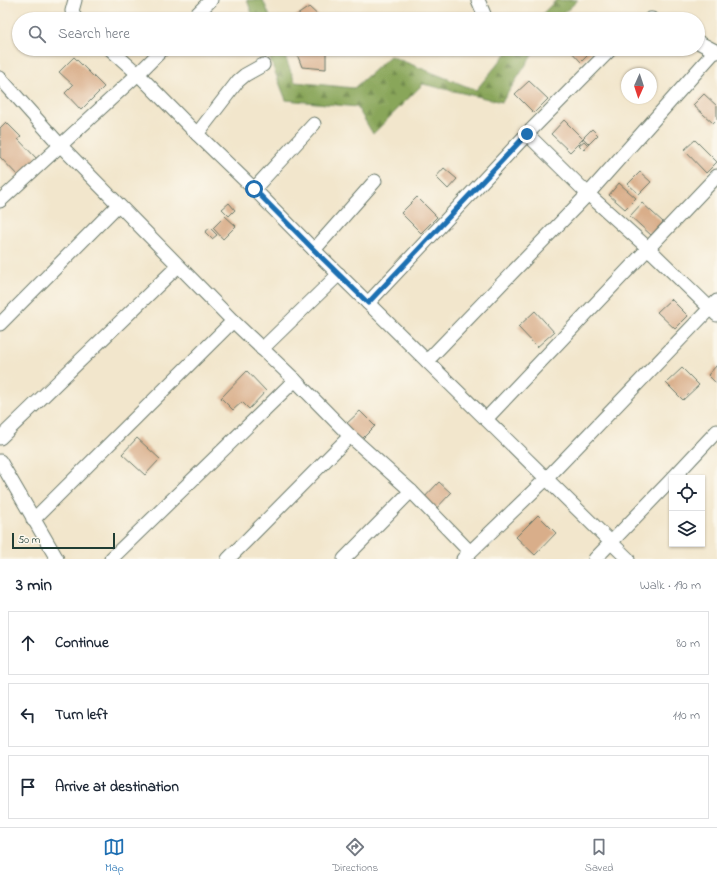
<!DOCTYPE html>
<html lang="en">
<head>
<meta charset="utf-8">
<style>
	:root { --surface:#fff; --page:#f2f2f3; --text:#1f2937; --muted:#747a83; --line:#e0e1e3; --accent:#1f6fb2 }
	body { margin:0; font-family:"Indie Flower",sans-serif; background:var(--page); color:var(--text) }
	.controls { position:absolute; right:12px; bottom:12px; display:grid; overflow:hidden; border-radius:0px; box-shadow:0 1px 3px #0004 }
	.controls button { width:36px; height:36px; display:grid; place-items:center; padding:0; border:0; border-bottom:1px solid var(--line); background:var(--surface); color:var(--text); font:20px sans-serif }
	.compass { position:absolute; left:621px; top:68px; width:36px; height:36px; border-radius:50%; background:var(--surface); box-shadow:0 1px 3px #0004; rotate:183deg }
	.scale { position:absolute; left:12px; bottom:10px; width:103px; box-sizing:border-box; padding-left:4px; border:2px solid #1f3d34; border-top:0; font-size:11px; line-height:14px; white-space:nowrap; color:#1f3d34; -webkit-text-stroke:3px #fbf7ec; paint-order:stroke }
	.stop { position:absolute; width:12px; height:12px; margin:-9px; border:3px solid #1f6fb2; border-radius:50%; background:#fff }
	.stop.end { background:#1f6fb2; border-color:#fff; box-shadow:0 1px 4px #0008 }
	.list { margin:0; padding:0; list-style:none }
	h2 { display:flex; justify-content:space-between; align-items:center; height:52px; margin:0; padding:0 16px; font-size:17px }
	h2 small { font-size:13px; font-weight:400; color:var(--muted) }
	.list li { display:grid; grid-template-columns:26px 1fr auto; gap:12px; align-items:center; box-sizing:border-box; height:64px; margin:0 8px 8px; padding:0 8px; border:1px solid var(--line); border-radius:0px }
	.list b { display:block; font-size:15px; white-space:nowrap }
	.list em { font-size:13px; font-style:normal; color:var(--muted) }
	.icon { flex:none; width:22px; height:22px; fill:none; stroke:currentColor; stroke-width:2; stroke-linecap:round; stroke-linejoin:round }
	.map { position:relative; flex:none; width:717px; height:559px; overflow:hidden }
	.search { position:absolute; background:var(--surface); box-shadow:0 1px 3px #0004; left:12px; right:12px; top:12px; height:44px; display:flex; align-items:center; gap:10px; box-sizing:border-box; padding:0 14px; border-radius:22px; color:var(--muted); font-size:15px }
	.sheet { height:268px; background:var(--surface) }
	nav { display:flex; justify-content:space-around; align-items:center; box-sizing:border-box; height:56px; border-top:1px solid var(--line); background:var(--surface); font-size:11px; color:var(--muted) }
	nav a { display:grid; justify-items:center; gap:2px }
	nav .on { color:var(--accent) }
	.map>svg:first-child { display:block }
	.forest { fill:url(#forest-firs); stroke:#547247 }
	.building { fill:#d9ae8a }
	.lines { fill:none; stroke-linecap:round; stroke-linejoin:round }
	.street-casing { stroke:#697869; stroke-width:15 }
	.street { stroke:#fff; stroke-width:13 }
	.route { stroke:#1f6fb2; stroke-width:5 }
</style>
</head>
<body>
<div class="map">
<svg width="717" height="559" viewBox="0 0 717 559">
	<defs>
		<pattern id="forest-firs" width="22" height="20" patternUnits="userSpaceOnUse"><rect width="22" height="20" fill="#89a65a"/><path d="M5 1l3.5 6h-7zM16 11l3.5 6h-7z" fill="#6f884b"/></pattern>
	</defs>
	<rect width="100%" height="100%" fill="#fbf7ec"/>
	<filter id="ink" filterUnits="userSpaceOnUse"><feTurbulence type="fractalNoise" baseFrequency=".025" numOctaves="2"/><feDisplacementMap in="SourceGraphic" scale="8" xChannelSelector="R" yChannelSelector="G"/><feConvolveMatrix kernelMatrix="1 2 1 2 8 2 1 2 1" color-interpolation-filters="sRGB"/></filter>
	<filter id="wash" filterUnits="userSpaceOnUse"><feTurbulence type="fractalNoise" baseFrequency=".012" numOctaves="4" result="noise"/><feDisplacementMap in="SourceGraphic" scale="16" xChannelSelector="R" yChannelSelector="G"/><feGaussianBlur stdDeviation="0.9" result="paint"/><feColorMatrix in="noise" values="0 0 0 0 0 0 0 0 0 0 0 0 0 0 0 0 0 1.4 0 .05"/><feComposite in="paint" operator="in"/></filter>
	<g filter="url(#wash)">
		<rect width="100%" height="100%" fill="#f2e6cc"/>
		<g class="forest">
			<polygon points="247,0 263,0 271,19 254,19"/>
			<polygon points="556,0 578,0 558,19 537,19"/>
			<polygon points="266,49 282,49 295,82 354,88 390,56 476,90 510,49 536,49 502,102 423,84 373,134 357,107 286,100"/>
		</g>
		<g id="blocks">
			<g class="building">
				<polygon points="309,7 322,19 291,19"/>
				<polygon points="295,49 326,49 326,69 302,67"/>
				<polygon points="569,49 594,49 581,62"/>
				<polygon points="74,57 104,87 81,110 65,93 73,85 59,72"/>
				<polygon points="529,81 548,99 534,113 515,94"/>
				<polygon points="704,94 717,106 717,119 713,123 693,105"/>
				<polygon points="564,120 583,139 570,152 551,134"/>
				<polygon points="6,122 21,137 18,139 38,160 20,178 0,157 0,128"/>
				<polygon points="592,129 598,135 589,144 583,138"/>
				<polygon points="695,140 717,162 706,173 684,150"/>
				<polygon points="584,141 588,145 584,150 579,145"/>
				<polygon points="444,168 457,179 448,189 436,177"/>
				<polygon points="640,172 651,182 639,194 628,184"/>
				<polygon points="619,183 636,198 625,209 609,195"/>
				<polygon points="417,197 437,217 421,233 401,213"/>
				<polygon points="229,203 235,210 229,216 222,209"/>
				<polygon points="642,203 663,222 651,235 630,216"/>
				<polygon points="225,216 236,226 223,239 213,228"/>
				<polygon points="210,228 217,235 212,239 205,232"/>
				<polygon points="671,299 688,316 675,329 657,312"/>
				<polygon points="535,311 554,332 537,347 518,327"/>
				<polygon points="717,365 717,384 708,375"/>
				<polygon points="682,368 699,385 683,400 666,383"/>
				<polygon points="247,371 266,391 249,409 242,402 233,410 221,398"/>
				<polygon points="360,411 375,426 359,442 344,426"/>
				<polygon points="137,438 160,459 145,475 122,454"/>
				<polygon points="439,482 451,493 434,511 422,500"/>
				<polygon points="538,515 556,533 535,555 516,537"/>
			</g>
		</g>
	</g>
	<g filter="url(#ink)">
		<use href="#blocks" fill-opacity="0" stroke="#697869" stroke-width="1"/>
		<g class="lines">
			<defs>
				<g id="street">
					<polyline points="75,0 72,11 76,19"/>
					<polyline points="478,0 486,19"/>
					<polyline points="192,19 211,0"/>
					<polyline points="650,19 652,19"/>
					<polyline points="698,42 717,52"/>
					<polyline points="110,49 138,74 197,134 254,189 314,250 628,559"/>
					<polyline points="0,78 60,145 233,321 295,380 350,436 411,491 470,552"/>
					<polyline points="197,134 238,81 245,75 263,65"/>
					<polyline points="527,134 588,194 649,249 717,315"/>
					<polyline points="254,189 314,124"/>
					<polyline points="0,201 138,74 163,49"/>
					<polyline points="314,250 375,181"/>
					<polyline points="368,303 527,134 611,49"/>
					<polyline points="0,324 118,205"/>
					<polyline points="262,349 339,274"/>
					<polyline points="427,361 588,194 715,51"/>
					<polyline points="486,419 717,176"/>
					<polyline points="0,438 178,266"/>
					<polyline points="0,461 57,559"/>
					<polyline points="673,478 717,431"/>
					<polyline points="33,520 233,321"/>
					<polyline points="111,559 295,380"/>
					<polyline points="228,559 350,436"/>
					<polyline points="344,559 411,491"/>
					<polyline points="463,559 546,479 717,301"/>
					<polyline points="595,559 672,479"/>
				</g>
			</defs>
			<use href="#street" class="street-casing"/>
			<use href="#street" class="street"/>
		</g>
	</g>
	<g class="lines" filter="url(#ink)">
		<polyline class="route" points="254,189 314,250 368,303 527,134"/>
	</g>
</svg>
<div class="controls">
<button><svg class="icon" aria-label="locate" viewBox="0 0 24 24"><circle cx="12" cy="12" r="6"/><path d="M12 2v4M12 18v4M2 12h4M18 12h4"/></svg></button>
<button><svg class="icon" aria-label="layers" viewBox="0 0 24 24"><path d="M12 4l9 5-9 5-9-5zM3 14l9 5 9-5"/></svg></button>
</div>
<svg class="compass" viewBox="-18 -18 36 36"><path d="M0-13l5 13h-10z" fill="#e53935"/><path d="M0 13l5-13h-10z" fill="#747a83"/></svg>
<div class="scale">50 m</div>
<div class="stop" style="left:254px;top:189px"></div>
<div class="stop end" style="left:527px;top:134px"></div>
<div class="search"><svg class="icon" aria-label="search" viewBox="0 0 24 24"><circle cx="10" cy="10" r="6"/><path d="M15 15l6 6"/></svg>Search here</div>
</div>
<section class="sheet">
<h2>3 min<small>Walk · 190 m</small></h2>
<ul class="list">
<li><svg class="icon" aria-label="ahead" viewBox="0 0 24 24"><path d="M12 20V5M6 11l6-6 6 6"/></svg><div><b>Continue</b></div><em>80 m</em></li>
<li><svg class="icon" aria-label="left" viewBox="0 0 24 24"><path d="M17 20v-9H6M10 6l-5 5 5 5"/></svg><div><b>Turn left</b></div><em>110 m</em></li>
<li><svg class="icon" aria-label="arrive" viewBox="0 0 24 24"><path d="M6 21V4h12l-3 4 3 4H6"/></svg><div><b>Arrive at destination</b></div></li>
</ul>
</section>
<nav>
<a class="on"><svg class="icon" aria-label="map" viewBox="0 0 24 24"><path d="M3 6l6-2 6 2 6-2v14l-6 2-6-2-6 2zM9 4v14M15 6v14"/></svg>Map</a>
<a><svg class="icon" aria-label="directions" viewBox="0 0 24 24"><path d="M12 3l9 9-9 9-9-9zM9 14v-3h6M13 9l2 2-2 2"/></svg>Directions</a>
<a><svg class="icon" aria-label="saved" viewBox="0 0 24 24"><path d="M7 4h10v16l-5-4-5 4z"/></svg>Saved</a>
</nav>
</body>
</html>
